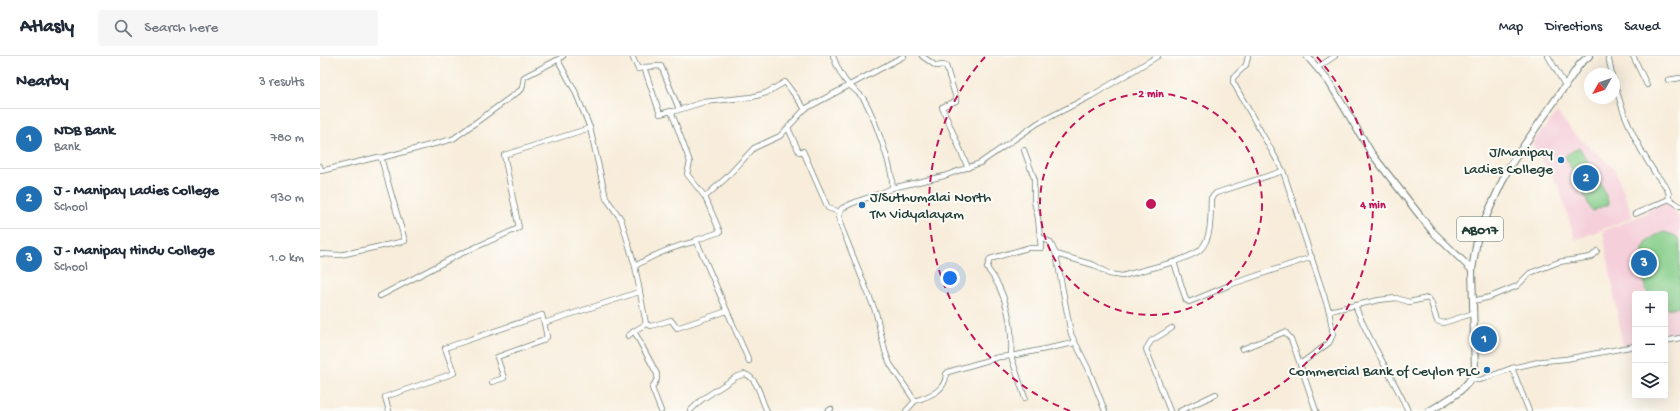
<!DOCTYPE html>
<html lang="en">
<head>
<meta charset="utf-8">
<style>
	:root { --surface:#fff; --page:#f6f6f7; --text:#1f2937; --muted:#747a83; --line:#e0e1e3; --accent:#1f6fb2 }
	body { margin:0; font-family:"Gochi Hand",sans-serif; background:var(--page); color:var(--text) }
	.controls { position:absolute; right:12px; bottom:12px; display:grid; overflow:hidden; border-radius:4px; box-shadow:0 4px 16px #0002 }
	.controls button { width:36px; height:36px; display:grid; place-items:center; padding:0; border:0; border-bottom:1px solid var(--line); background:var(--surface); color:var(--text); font:20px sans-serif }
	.compass { position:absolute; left:1264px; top:12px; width:36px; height:36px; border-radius:50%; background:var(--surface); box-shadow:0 4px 16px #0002; rotate:230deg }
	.you { position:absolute; left:630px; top:222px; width:14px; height:14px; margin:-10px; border:3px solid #fff; border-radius:50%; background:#1a73e8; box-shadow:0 0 0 6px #1a73e833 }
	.badge { display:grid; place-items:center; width:26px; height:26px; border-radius:50%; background:var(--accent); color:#fff; font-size:13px; font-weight:700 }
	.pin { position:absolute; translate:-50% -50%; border:2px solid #fff; box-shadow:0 1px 4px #0006 }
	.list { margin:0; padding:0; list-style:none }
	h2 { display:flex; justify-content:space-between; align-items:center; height:52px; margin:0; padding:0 16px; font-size:17px }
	h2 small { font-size:13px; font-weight:400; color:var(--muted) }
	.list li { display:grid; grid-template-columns:26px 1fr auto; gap:12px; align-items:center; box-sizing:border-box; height:60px; padding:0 16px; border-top:1px solid var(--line) }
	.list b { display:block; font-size:15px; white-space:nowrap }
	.list p { margin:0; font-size:13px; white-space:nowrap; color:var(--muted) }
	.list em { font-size:13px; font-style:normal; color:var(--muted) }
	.icon { flex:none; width:22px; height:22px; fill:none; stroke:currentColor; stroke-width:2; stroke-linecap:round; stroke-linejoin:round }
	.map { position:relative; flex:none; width:1360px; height:355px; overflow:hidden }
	header { display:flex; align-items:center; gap:24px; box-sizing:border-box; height:56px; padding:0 20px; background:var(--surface); border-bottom:1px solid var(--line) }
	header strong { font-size:19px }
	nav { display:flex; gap:22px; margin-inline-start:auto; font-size:14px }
	.search { width:280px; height:36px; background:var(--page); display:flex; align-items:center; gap:10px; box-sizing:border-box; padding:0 14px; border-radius:4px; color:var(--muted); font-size:15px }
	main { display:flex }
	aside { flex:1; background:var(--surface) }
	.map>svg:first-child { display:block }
	.built { fill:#f5cfda }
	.green { fill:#86ce8a; stroke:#52865f }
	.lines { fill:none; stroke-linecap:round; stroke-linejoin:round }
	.minor-casing { stroke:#6b7b6e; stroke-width:6 }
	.major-casing { stroke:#6b7b6e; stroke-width:8 }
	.minor { stroke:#fff; stroke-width:4.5 }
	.major { stroke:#fff; stroke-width:6 }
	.ring { fill:none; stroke:#c2185b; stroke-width:2; stroke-dasharray:7 5 }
	.poi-dot { fill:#1f6fb2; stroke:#fdfcf7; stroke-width:1.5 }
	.labels { text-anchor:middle; stroke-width:4; stroke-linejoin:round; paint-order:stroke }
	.shield { fill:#fdfcf7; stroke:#62766e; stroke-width:1 }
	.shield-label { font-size:14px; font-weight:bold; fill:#1f3d34 }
	.poi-label { font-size:15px; fill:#1f3d34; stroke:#fdfcf7; text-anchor:end }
	.centre { fill:#c2185b; stroke:#fdfcf7; stroke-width:2 }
	.ring-label { font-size:12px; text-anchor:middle; font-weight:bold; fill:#c2185b; stroke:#fdfcf7; stroke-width:4; stroke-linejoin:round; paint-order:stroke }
</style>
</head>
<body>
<header>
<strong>Atlasly</strong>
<div class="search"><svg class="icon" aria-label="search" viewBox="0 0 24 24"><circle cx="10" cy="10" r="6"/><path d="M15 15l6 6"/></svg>Search here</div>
<nav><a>Map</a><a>Directions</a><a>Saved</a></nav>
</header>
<main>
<aside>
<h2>Nearby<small>3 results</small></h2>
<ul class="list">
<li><span class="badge">1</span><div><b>NDB Bank</b><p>Bank</p></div><em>780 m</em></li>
<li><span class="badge">2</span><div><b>J - Manipay Ladies College</b><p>School</p></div><em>930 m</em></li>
<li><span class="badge">3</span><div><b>J - Manipay Hindu College</b><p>School</p></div><em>1.0 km</em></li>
</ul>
</aside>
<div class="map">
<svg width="1360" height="355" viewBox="0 0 1360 355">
	<rect width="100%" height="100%" fill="#fdfcf7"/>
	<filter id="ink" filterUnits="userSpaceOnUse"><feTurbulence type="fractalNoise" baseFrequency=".025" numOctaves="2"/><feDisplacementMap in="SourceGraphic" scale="8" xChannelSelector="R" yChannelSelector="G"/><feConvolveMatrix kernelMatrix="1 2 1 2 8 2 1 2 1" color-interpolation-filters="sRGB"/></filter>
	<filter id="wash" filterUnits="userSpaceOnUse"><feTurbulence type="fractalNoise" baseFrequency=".012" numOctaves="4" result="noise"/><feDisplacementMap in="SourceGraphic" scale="16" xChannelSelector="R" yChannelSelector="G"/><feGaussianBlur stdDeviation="0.9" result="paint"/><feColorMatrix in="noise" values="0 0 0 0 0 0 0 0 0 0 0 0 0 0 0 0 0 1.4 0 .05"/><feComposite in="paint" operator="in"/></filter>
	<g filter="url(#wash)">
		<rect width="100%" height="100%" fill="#f8eddb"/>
		<g class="built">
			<polygon points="1237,56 1254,78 1295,113 1313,161 1255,184 1239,130 1212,88"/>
			<polygon points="1348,144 1360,164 1360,279 1345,282 1345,238 1315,238 1315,288 1303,290 1283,175 1325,158 1328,153"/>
		</g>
		<g class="green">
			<polygon points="1259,91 1282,130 1289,148 1272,155 1245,100"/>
			<path d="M1344 176 1354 179 1360 184V251L1345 253V238H1328C1318 214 1313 186 1344 176Z"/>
		</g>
	</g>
	<g filter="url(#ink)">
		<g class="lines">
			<defs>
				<g id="minor">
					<polyline points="243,0 239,3 240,8 255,35 270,72 286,142 301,163 315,210 326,268 314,275 337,318 337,323 332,332 341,355"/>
					<polyline points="312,0 318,13 324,11 340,58 351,55 370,106 367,118 385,141 400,176 376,184 429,305"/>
					<path d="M513 0C517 11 521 21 529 29 534 33 539 37 543 42 552 55 575 117 572 132 556 141 537 143 521 153L519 160 521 170 556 257 565 295 570 308 595 345 586 355"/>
					<polyline points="602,0 616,10 623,9 626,10 636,42 636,45 622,51 648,112"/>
					<polyline points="928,0 926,9 913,22 913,26 963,115 1009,255 1013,278 1009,287 980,308 996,355"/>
					<polyline points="1228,0 1246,31"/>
					<polyline points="1288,0 1292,18"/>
					<polyline points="1313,0 1327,29"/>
					<polyline points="324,11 341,10 359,53"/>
					<polyline points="998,11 1015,0"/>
					<path d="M1294 24C1302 58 1316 88 1335 117 1341 125 1350 132 1349 143"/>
					<polyline points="1348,24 1360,22"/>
					<polyline points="352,56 384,46 432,41 446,37 465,26 485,53"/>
					<polyline points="468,72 479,96 483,95 508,152 520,156"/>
					<path d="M704 94 714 122V145L718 162 721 192H707L670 203 667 212C687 236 693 270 691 300L754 287"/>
					<polyline points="0,110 1,115 58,101 61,102"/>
					<polyline points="572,132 624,120 660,107 718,67 771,40 838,0"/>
					<polyline points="385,141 406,122 434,92 460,80 485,53 584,0"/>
					<polyline points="1315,158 1349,143 1360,150"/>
					<polyline points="720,181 730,186 736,198 751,278 768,312 785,355"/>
					<polyline points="0,198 20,199 85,185 61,102 133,83 202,33 204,21 239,3"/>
					<polyline points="736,198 774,209 789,218 802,220 854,206 866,244 869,246 912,228 992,201"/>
					<path d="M854 206C862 203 874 199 880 194 893 181 890 158 891 142L896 137 963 115"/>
					<path d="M315 210C335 198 355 190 377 185"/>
					<polyline points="60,240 138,199 199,172 184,99 270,72"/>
					<polyline points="1153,245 1170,241 1197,230 1210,217 1239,206 1271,201 1277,195"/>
					<path d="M1035 249C1049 286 1072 319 1088 355"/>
					<polyline points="1009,255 1059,244 1076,242 1089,246 1108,242 1111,246 1117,265 1123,267 1154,257"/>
					<polyline points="326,268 331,270 351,264 357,272 407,255"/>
					<polyline points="308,280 314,275"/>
					<polyline points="1345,285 1360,282"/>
					<polyline points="922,293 965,276 971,283 980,308"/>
					<polyline points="1192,312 1209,355"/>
					<polyline points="1151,323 1160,324 1192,312 1223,305 1246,303 1315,290"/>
					<polyline points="172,326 184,322 177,301 222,285 227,281 224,267"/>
					<path d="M595 345C609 340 626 335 626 318L628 316 679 301 691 300 705 342"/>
					<polyline points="69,355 65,341 134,317 125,292 222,259 224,267 319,236"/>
					<path d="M370 355 381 344 416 321 425 318C439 323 440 343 447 355"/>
					<polyline points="508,355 511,353"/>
					<polyline points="850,355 826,293 831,285 852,272"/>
					<polyline points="860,355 896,338"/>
				</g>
				<g id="major">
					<polyline points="987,0 1009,26 1052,98 1112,175 1152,214"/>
					<path d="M1109 355C1128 344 1146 335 1155 315L1152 214 1158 178 1189 111 1260 8 1269 0"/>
				</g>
			</defs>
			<use href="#minor" class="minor-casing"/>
			<use href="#major" class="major-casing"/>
			<use href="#minor" class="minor"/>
			<use href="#major" class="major"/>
		</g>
	</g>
	<g class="ring">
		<circle cx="831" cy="148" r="111"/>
		<path d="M750 355A222 222 0 0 1 665 1M997 1A222 222 0 0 1 912 355"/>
	</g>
	<g class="poi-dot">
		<circle cx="1241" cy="104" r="4"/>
		<circle cx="542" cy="149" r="4"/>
		<circle cx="1167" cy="314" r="4"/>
	</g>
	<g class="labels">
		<rect class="shield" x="1137" y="161" width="46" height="24" rx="3"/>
		<g class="shield-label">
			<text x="1160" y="178">AB017</text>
		</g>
		<g class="poi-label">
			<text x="1233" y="100">J/Manipay<tspan x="1233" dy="17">Ladies College</tspan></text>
			<text x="550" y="145" text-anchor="start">J/Suthumalai North<tspan x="550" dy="17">TM Vidyalayam</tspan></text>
			<text x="1159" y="319">Commercial Bank of Ceylon PLC</text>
		</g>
	</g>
	<circle cx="831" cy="148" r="6" class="centre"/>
	<g class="ring-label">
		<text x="831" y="41">2 min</text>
		<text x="1053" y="152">4 min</text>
	</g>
</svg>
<div class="controls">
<button>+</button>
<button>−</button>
<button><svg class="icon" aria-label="layers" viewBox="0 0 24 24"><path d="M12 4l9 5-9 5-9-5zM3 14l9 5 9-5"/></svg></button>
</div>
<svg class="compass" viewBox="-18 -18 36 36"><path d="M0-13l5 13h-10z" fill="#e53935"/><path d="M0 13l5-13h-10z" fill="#747a83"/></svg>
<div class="you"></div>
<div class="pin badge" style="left:1164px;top:283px">1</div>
<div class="pin badge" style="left:1266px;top:122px">2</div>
<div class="pin badge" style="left:1324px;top:207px">3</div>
</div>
</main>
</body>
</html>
